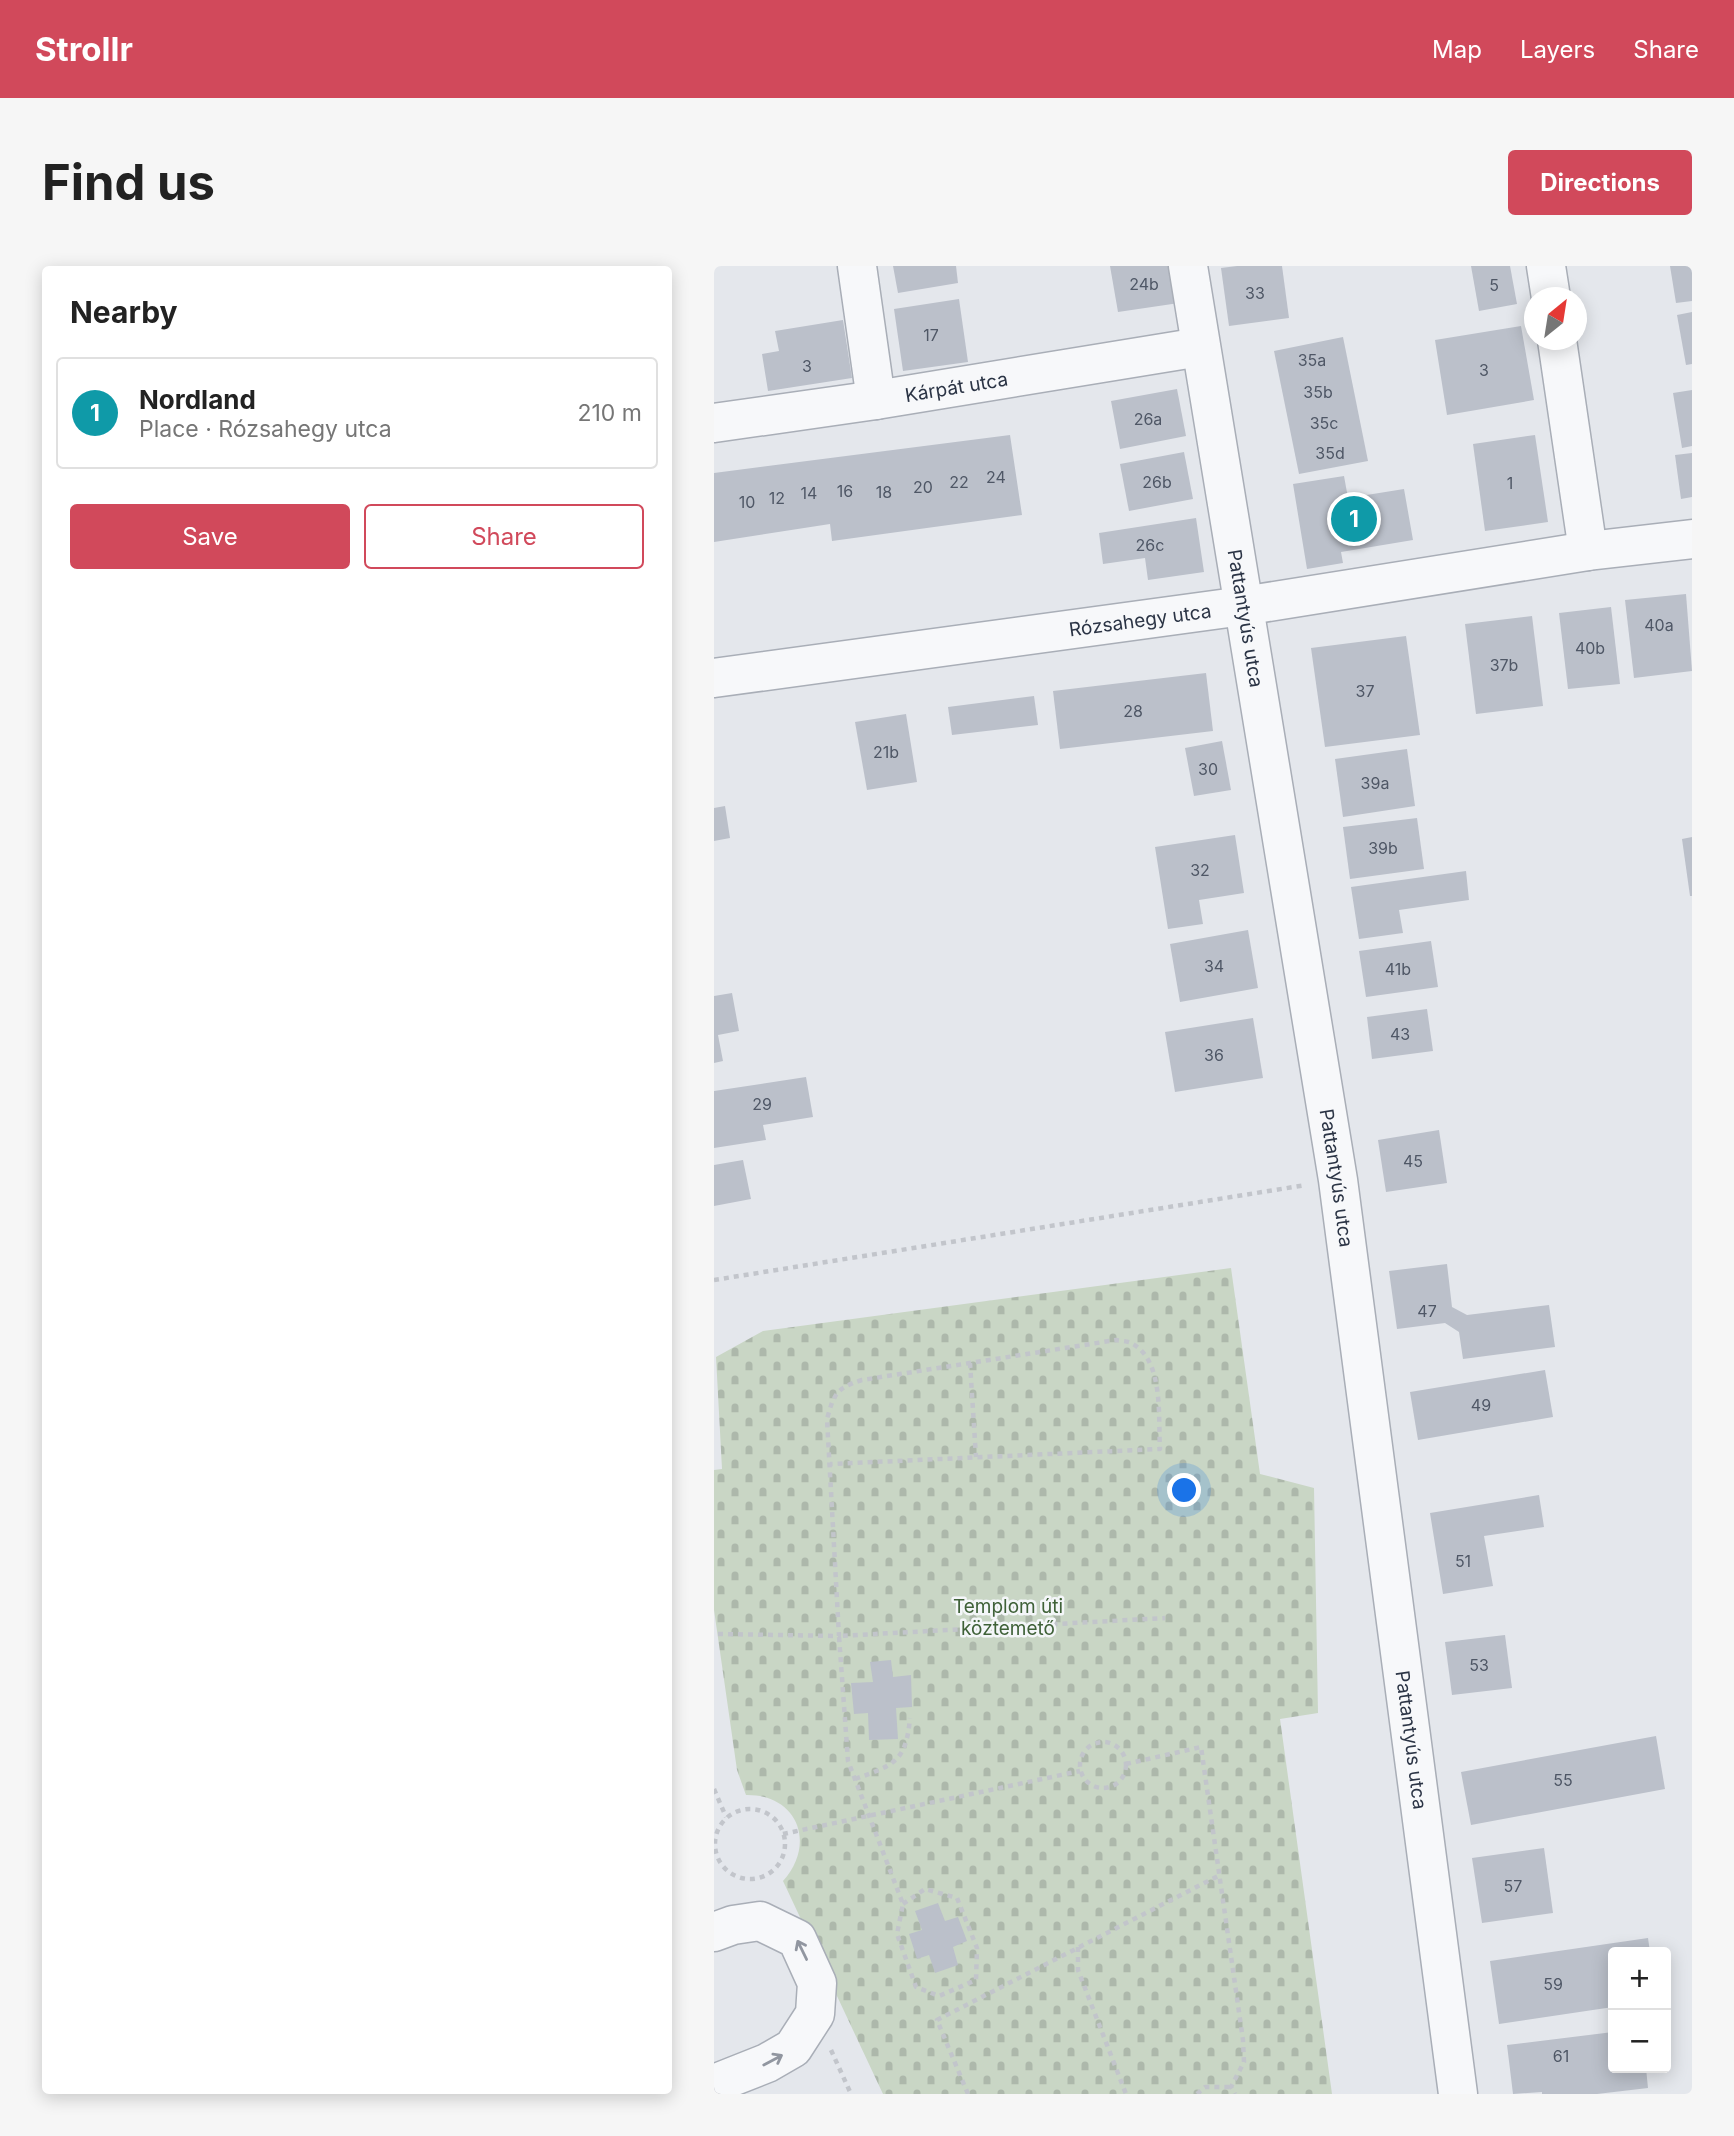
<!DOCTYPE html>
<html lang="en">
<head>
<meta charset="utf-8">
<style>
	:root { --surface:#fff; --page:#f6f6f6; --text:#222; --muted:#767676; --line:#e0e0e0; --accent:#d1495b }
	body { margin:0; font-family:Inter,sans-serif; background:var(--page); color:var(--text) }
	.controls { position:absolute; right:21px; bottom:21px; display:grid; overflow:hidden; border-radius:7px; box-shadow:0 4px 18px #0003 }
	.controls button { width:63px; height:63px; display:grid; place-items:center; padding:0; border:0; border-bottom:2px solid var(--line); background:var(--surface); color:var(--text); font:35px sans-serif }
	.compass { position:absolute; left:810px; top:21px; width:63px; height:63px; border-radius:50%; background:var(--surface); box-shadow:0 4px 18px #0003; rotate:30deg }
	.you { position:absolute; left:471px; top:1225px; width:24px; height:24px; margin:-18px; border:5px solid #fff; border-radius:50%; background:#1a73e8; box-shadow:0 0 0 10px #1a73e833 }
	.badge { display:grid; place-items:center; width:46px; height:46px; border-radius:50%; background:var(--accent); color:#fff; font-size:23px; font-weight:700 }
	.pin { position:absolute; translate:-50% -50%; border:4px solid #fff; box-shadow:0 2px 7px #0006 }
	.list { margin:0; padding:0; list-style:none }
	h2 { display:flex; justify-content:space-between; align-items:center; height:91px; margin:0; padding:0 28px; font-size:30px }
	h2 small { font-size:23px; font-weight:400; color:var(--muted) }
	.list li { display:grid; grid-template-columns:46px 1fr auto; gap:21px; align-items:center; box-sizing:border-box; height:112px; margin:0 14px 14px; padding:0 14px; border:2px solid var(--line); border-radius:7px }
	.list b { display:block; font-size:26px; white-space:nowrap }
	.list p { margin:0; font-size:23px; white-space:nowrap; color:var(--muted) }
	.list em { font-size:23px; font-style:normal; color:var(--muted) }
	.actions { display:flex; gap:14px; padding:21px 28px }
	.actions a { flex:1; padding:16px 0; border:2px solid var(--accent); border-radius:7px; text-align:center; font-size:24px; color:var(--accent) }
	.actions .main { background:var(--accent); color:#fff }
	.map { position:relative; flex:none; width:978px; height:1828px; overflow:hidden; border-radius:7px }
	header { display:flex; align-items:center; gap:42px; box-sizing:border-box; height:98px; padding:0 35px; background:var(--accent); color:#fff }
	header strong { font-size:33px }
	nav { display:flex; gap:38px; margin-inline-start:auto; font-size:24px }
	.intro { display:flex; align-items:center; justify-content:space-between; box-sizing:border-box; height:168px; padding:0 42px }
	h1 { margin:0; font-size:49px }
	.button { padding:18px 32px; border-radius:7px; background:var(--accent); color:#fff; font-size:24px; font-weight:700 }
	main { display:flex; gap:42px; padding:0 42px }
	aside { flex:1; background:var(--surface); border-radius:7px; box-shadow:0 4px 18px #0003 }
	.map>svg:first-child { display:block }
	.cemetery { fill:url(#cemetery-stones) }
	.building { fill:#bbc0ca }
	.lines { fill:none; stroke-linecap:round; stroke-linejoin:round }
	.minor-casing { stroke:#a9aeb7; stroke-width:41 }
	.path { stroke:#c2c5cb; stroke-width:4.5; stroke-dasharray:5 5; stroke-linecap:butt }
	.minor { stroke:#f7f8fa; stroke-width:38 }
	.oneway { stroke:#9196a0 }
	.labels { text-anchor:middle; stroke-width:5; stroke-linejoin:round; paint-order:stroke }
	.number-label { font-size:16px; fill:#4f5766 }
	.street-label { font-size:19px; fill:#2b3445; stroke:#f4f6f9 }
	.park-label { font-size:19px; fill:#3f6138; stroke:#f4f6f9 }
</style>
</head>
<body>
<header>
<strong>Strollr</strong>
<nav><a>Map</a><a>Layers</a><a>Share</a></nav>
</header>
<div class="intro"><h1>Find us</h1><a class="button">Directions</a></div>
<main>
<aside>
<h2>Nearby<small></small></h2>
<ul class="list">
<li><span class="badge" style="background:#0f9aa8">1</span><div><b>Nordland</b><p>Place · Rózsahegy utca</p></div><em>210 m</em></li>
</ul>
<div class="actions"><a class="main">Save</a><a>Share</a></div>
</aside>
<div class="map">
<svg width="978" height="1828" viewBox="0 0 978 1828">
	<defs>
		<pattern id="cemetery-stones" width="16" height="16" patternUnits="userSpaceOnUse" patternTransform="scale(1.75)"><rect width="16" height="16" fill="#c9d6c5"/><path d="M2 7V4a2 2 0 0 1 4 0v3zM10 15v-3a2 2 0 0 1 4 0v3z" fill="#adb8ab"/></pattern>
	</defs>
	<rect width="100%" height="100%" fill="#e4e7ec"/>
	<path class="cemetery" d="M517 1002 546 1208 600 1222 604 1447 566 1453 618 1828H169L69 1615C103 1577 83 1528 32 1529L23 1504 0 1344V1204L8 1203 2 1091 49 1065Z"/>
	<g class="building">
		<polygon points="179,0 242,0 244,17 184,27"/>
		<polygon points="396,0 459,0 465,37 404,46"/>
		<polygon points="523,0 568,0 575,52 515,60 507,2"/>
		<polygon points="757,0 796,0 803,38 765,45"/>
		<polygon points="956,0 978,0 978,35 962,37"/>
		<polygon points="245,33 254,96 189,105 180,43"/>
		<polygon points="978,46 978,98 972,99 963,49"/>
		<polygon points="129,54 138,112 54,125 48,88 65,85 61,65"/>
		<polygon points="807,60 820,134 733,149 721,74"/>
		<polygon points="629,71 654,195 585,208 560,85"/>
		<polygon points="463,123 472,170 406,183 397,135"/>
		<polygon points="978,124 978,180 968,182 959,127"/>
		<polygon points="296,169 308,249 118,275 116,258 0,276 0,207"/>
		<polygon points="821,169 834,256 771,265 759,178"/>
		<polygon points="470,186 479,233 415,245 406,198"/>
		<polygon points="978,187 978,231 967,233 961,189"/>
		<polygon points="630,210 634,232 690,223 699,274 627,286 629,297 593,303 579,218"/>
		<polygon points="482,252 490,306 434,314 431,292 389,298 385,267"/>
		<polygon points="972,328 978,405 920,412 911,334"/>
		<polygon points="897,341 906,418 854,423 845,347"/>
		<polygon points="818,350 829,440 762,448 751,358"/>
		<polygon points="692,370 706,469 611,481 597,382"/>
		<polygon points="492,407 499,465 346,483 339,425"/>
		<polygon points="320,430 324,459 238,469 234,441"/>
		<polygon points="192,448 203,516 153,524 141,456"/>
		<polygon points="508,475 517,524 480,530 471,482"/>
		<polygon points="693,483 701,540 629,551 621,493"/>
		<polygon points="11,540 16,572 0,575 0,542"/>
		<polygon points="703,552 710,603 636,613 629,561"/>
		<polygon points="521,569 530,627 485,634 489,658 454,663 441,581"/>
		<polygon points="978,571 978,630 976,630 968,573"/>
		<polygon points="752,605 755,634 685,644 689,667 645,673 637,621"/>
		<polygon points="534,664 544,722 466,736 456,678"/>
		<polygon points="717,675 724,721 652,731 645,685"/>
		<polygon points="18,727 25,765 4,769 9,795 0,797 0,730"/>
		<polygon points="713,743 719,785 658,793 653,751"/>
		<polygon points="539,752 549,812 461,826 451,766"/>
		<polygon points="92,811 99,851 49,859 52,874 0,882 0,825"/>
		<polygon points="725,864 733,917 672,926 664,874"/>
		<polygon points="29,894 37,933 0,940 0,899"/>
		<polygon points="733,998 738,1041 753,1049 835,1039 841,1081 749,1093 745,1066 731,1057 683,1063 675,1005"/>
		<polygon points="831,1104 839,1151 704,1174 696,1126"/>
		<polygon points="825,1229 830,1261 770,1270 779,1320 729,1328 716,1247"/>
		<polygon points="791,1369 798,1422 738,1429 731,1376"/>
		<polygon points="177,1394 179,1411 197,1409 198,1441 182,1442 184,1473 155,1474 154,1447 140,1448 137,1417 159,1416 156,1396"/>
		<polygon points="942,1470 951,1523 757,1559 747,1506"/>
		<polygon points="830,1582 839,1647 768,1657 758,1592"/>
		<polygon points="224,1637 231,1655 244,1651 253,1675 239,1681 244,1699 221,1707 215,1689 203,1693 195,1668 208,1664 201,1645"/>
		<polygon points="934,1672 936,1686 899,1686 899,1741 785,1758 776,1695"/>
		<polygon points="899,1766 899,1802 932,1802 934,1822 883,1828 828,1828 828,1826 799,1828 793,1779"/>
	</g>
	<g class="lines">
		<defs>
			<g id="minor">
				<polyline points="143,0 162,134"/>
				<path id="s1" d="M474 0 624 914 744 1828"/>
				<polyline points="832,0 837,32"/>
				<polyline points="843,74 874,285"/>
				<path id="s2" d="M0 157 162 134 486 81"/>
				<path id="s3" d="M0 412 529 340 874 285 978 273"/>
				<polyline points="0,1666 19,1659 46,1655 83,1673 103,1717 101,1748 79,1782 53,1797 0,1818"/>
			</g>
		</defs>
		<use href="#minor" class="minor-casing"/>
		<g class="path">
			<polyline points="0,1014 592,919"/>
			<polyline points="256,1097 262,1191"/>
			<path d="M4 1368 125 1370 113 1153C120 1128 122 1122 148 1114L402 1074C407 1075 415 1075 419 1078 450 1096 444 1151 446 1183L116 1198"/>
			<circle cx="389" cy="1499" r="23"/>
			<polyline points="412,1498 487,1481 529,1774 530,1796 517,1821 521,1828"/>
			<path d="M141 1513C180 1499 192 1496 196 1452"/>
			<polyline points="0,1523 12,1551"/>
			<circle cx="36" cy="1578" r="35"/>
			<polyline points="69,1568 366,1505"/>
			<polyline points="189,1638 211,1623 243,1632 263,1682 262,1714 225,1730 202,1721 183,1668 189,1638 134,1495 125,1370 451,1352"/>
			<polyline points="364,1681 364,1704 412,1828"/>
			<polyline points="117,1784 137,1828"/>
			<polyline points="254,1828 223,1754 504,1610"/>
			<polyline points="483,1828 491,1821 517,1821"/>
		</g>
		<use href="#minor" class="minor"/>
	</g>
	<defs><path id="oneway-shaft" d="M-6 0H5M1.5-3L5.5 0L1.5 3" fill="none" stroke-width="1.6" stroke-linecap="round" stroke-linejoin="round" transform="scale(1.75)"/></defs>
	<g class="oneway">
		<use href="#oneway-shaft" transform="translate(88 1684) rotate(-116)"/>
		<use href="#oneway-shaft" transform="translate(59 1794) rotate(-28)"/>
	</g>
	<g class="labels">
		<g class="number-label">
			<text x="430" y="24">24b</text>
			<text x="780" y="25">5</text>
			<text x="541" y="33">33</text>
			<text x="217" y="75">17</text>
			<text x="598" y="100">35a</text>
			<text x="93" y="106">3</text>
			<text x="770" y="110">3</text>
			<text x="604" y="132">35b</text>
			<text x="434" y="159">26a</text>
			<text x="610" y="163">35c</text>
			<text x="616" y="193">35d</text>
			<text x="282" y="217">24</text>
			<text x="245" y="222">22</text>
			<text x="443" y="222">26b</text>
			<text x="796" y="223">1</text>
			<text x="209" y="227">20</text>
			<text x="131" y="231">16</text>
			<text x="170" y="232">18</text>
			<text x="95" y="233">14</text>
			<text x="63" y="238">12</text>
			<text x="33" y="242">10</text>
			<text x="436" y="285">26c</text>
			<text x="945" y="365">40a</text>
			<text x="876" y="388">40b</text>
			<text x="790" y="405">37b</text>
			<text x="651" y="431">37</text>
			<text x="419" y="451">28</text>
			<text x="172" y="492">21b</text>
			<text x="494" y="509">30</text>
			<text x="661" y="523">39a</text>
			<text x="669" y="588">39b</text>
			<text x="486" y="610">32</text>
			<text x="500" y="706">34</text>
			<text x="684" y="709">41b</text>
			<text x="686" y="774">43</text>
			<text x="500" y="795">36</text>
			<text x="48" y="844">29</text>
			<text x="699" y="901">45</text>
			<text x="713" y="1051">47</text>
			<text x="767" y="1145">49</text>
			<text x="749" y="1301">51</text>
			<text x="765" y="1405">53</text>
			<text x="849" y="1520">55</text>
			<text x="799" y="1626">57</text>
			<text x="839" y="1724">59</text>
			<text x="847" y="1796">61</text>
		</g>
		<g class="street-label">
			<text dy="7" stroke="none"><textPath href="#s2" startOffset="245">Kárpát utca</textPath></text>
			<text dy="7" stroke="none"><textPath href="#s1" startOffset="357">Pattantyús utca</textPath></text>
			<text dy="7" stroke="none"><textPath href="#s3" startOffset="430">Rózsahegy utca</textPath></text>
			<text dy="7" stroke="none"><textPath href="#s1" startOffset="924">Pattantyús utca</textPath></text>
			<text dy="7" stroke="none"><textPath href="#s1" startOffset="1491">Pattantyús utca</textPath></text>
		</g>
		<g class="park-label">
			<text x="294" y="1347">Templom úti<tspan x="294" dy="22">köztemető</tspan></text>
		</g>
	</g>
</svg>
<div class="controls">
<button>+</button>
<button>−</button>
</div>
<svg class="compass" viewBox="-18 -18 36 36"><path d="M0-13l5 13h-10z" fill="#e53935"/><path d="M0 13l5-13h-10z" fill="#767676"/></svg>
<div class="you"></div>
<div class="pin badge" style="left:640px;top:253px;background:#0f9aa8">1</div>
</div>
</main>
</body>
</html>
